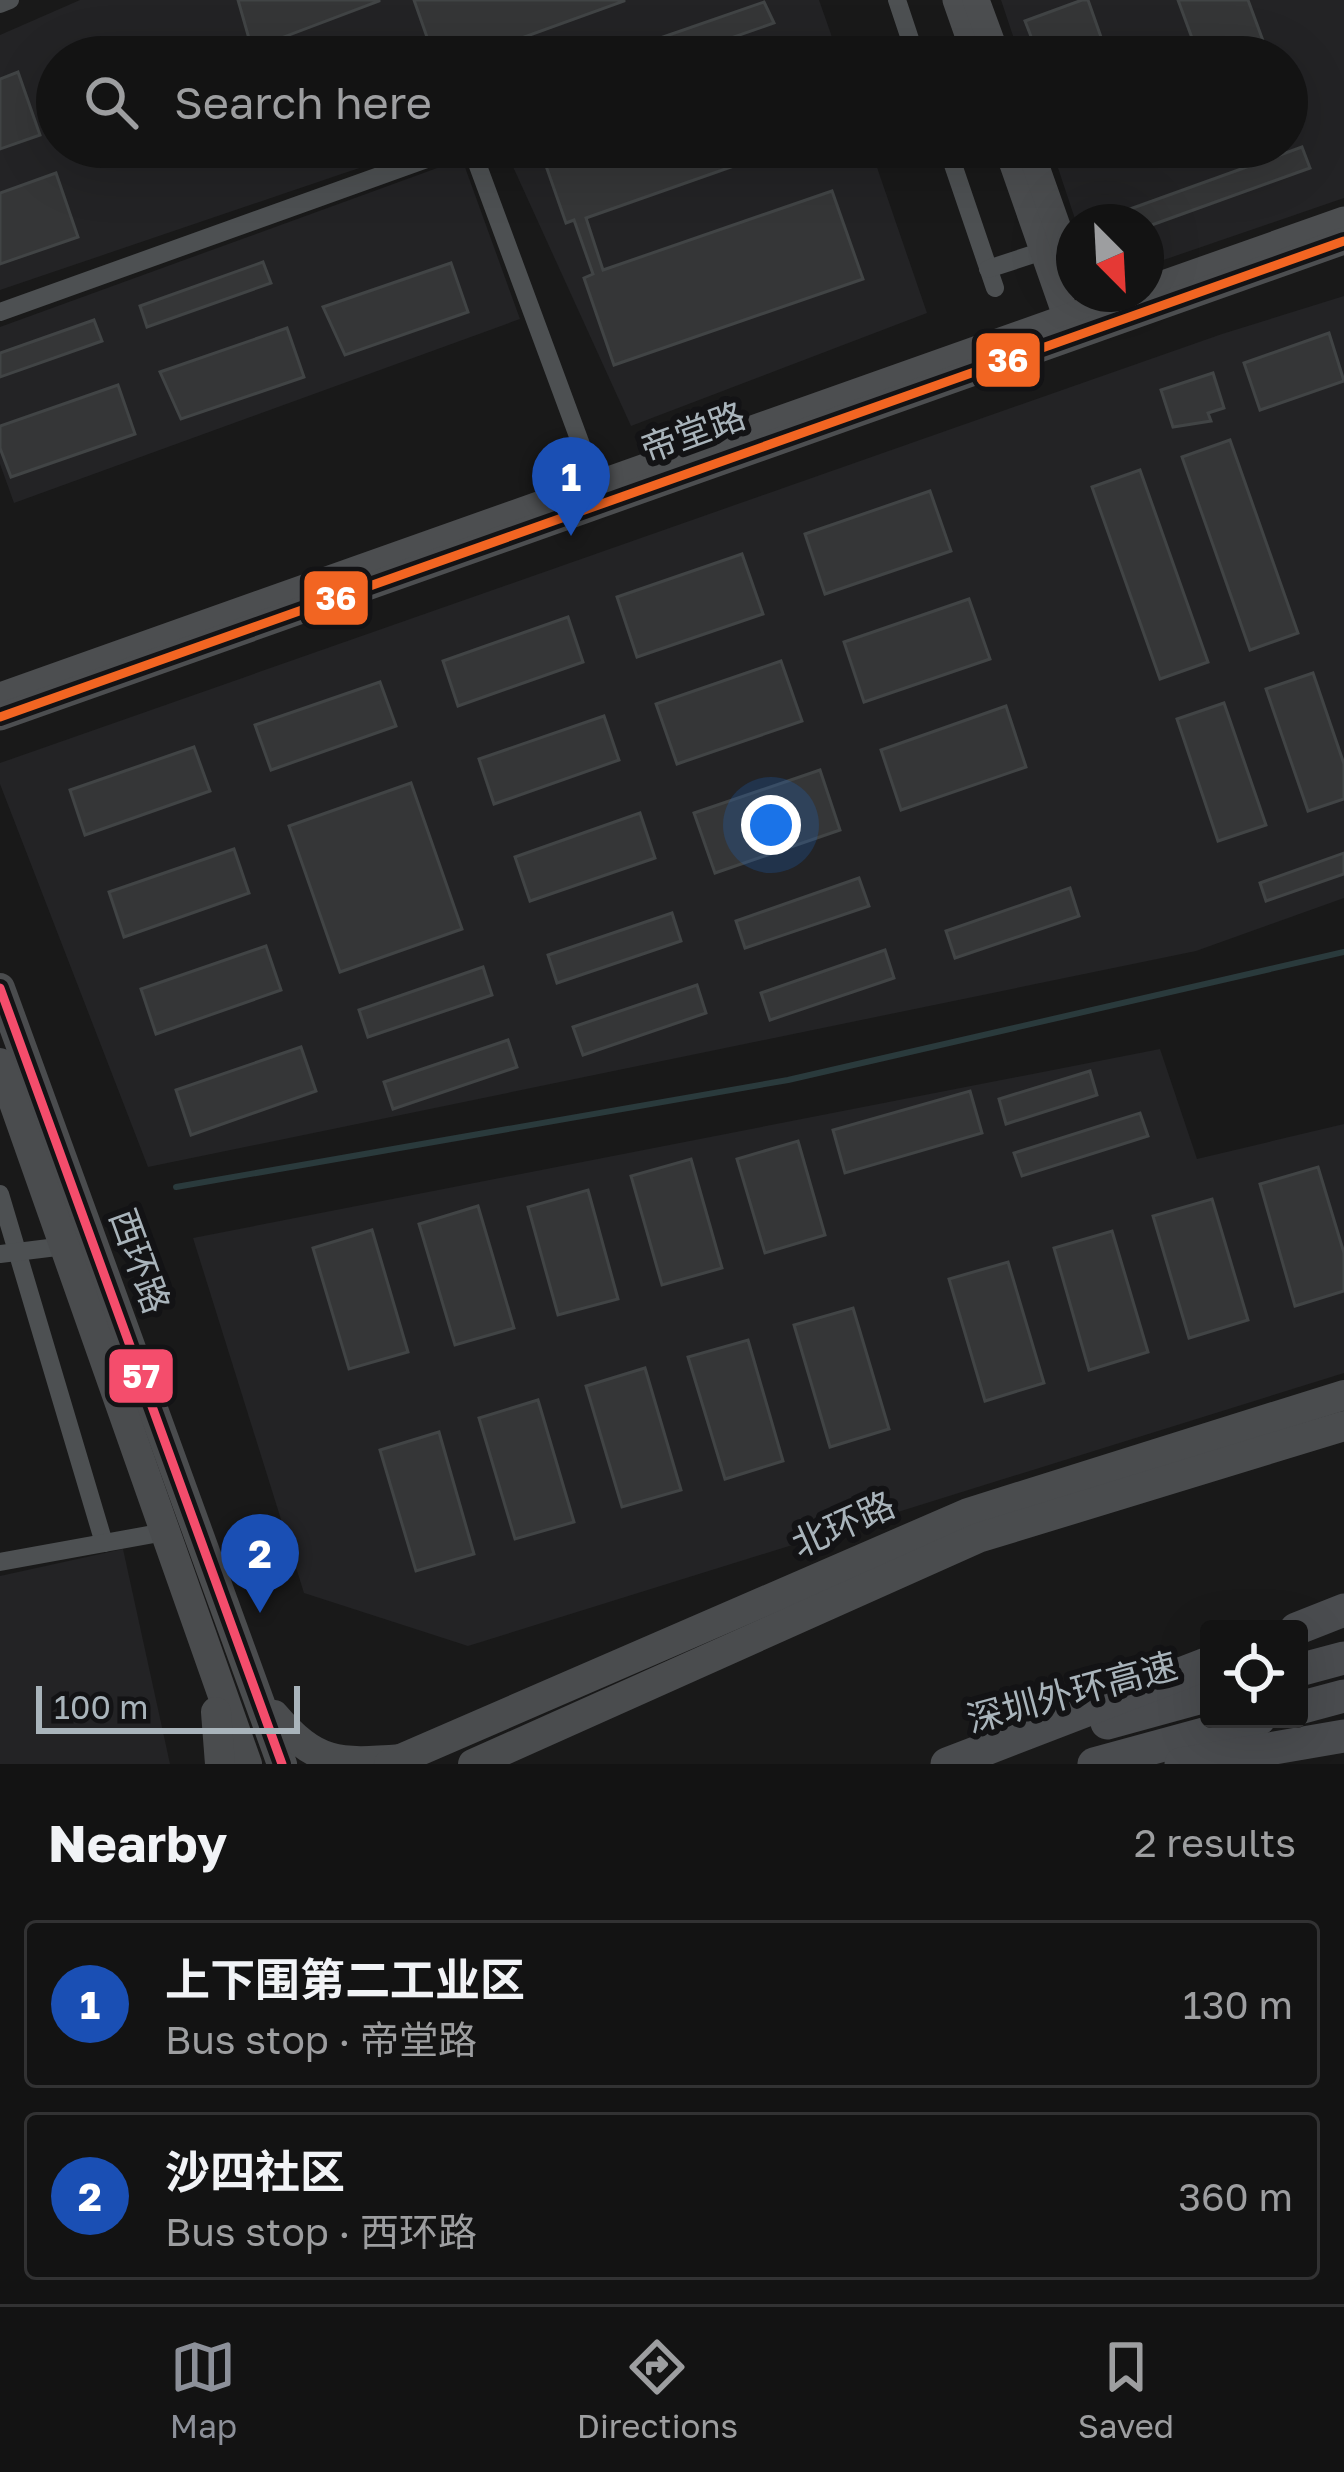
<!DOCTYPE html>
<html lang="en">
<head>
<meta charset="utf-8">
<style>
	:root { --surface:#131313; --page:#202021; --text:#f1f3f6; --muted:#9d9ea0; --line:#323233; --accent:#8c9099 }
	body { margin:0; font-family:"Golos Text","Noto Sans SC",sans-serif; background:var(--page); color:var(--text) }
	.controls { position:absolute; right:36px; bottom:36px; display:grid; overflow:hidden; border-radius:12px; box-shadow:0 12px 48px #0002 }
	.controls button { width:108px; height:108px; display:grid; place-items:center; padding:0; border:0; border-bottom:3px solid var(--line); background:var(--surface); color:var(--text); font:60px sans-serif }
	.compass { position:absolute; left:1056px; top:204px; width:108px; height:108px; border-radius:50%; background:var(--surface); box-shadow:0 12px 48px #0002; rotate:156deg }
	.scale { position:absolute; left:36px; bottom:30px; width:264px; box-sizing:border-box; padding-left:12px; border:6px solid #a9b4bb; border-top:0; font-size:33px; line-height:42px; white-space:nowrap; color:#a9b4bb; -webkit-text-stroke:9px #131315; paint-order:stroke }
	.you { position:absolute; left:771px; top:825px; width:42px; height:42px; margin:-30px; border:9px solid #fff; border-radius:50%; background:#1a73e8; box-shadow:0 0 0 18px #1a73e833 }
	.badge { display:grid; place-items:center; width:78px; height:78px; border-radius:50%; background:var(--accent); color:#fff; font-size:39px; font-weight:700 }
	.pin { position:absolute; translate:-50% -99px; filter:drop-shadow(0 3px 6px #0008) }
	.pin::after { content:''; position:absolute; top:63px; width:42px; height:36px; background:inherit; clip-path:polygon(0 0,100% 0,50% 100%) }
	.list { margin:0; padding:0; list-style:none }
	h2 { display:flex; justify-content:space-between; align-items:center; height:156px; margin:0; padding:0 48px; font-size:51px }
	h2 small { font-size:39px; font-weight:400; color:var(--muted) }
	.list li { display:grid; grid-template-columns:78px 1fr auto; gap:36px; align-items:center; box-sizing:border-box; height:168px; margin:0 24px 24px; padding:0 24px; border:3px solid var(--line); border-radius:12px }
	.list b { display:block; font-size:45px; white-space:nowrap }
	.list p { margin:0; font-size:39px; white-space:nowrap; color:var(--muted) }
	.list em { font-size:39px; font-style:normal; color:var(--muted) }
	.icon { flex:none; width:66px; height:66px; fill:none; stroke:currentColor; stroke-width:2; stroke-linecap:round; stroke-linejoin:round }
	.map { position:relative; flex:none; width:1344px; height:1764px; overflow:hidden }
	.search { position:absolute; background:var(--surface); box-shadow:0 12px 48px #0002; left:36px; right:36px; top:36px; height:132px; display:flex; align-items:center; gap:30px; box-sizing:border-box; padding:0 42px; border-radius:66px; color:var(--muted); font-size:45px }
	.sheet { height:540px; background:var(--surface) }
	nav { display:flex; justify-content:space-around; align-items:center; box-sizing:border-box; height:168px; border-top:3px solid var(--line); background:var(--surface); font-size:33px; color:var(--muted) }
	nav a { display:grid; justify-items:center; gap:6px }
	nav .on { color:var(--accent) }
	.map>svg:first-child { display:block }
	.built { fill:#232325 }
	.lines { fill:none; stroke-linecap:round; stroke-linejoin:round }
	.stream { stroke:#2a3a3c; stroke-width:6 }
	.building { fill:#353637; stroke:#414445; stroke-width:3 }
	.street { stroke:#4d5052; stroke-width:18 }
	.secondary { stroke:#4c4e50; stroke-width:27 }
	.primary { stroke:#4a4c4e; stroke-width:30 }
	.highway { stroke:#4a4c4f; stroke-width:33 }
	.bus-1-casing { stroke:#131315; stroke-width:18 }
	.bus-2-casing { stroke:#131315; stroke-width:18 }
	.bus-1 { stroke:#f26522; stroke-width:9 }
	.bus-2 { stroke:#f44d6c; stroke-width:9 }
	.labels { text-anchor:middle; stroke-width:12; stroke-linejoin:round; paint-order:stroke }
	.street-label { font-size:36px; fill:#a9b4bb; stroke:#131315 }
	.line-badge { stroke:#131315; stroke-width:4.5 }
	.badge-label { font-size:33px; text-anchor:middle; font-weight:bold; fill:#fff }
</style>
</head>
<body>
<div class="map">
<svg width="1344" height="1764" viewBox="0 0 1344 1764">
	<rect width="100%" height="100%" fill="#191919"/>
	<g class="built">
		<polygon points="80,0 819,0 839,57 57,57 57,147 421,147 0,290 0,35"/>
		<polygon points="1001,0 1344,0 1344,198 1146,266 1146,222 1076,222 1051,147 1287,147 1287,57 1020,57"/>
		<polygon points="504,147 870,147 927,313 631,426"/>
		<polygon points="462,159 520,319 14,503 0,464 0,327"/>
		<polygon points="1344,296 1344,898 1196,951 148,1167 0,784 0,763 1222,334"/>
		<polygon points="1160,1049 1197,1159 1344,1124 1344,1373 468,1646 304,1593 193,1238"/>
		<polygon points="123,1549 170,1764 0,1764 0,1576"/>
	</g>
	<g class="lines">
		<polyline class="stream" points="176,1187 788,1080 1344,952"/>
	</g>
	<g class="building">
		<polygon points="238,0 379,0 379,1 252,49"/>
		<polygon points="414,0 624,0 624,1 469,57 434,57"/>
		<polygon points="1082,0 1088,0 1108,57 1039,57 1025,21"/>
		<polygon points="1178,0 1248,0 1269,57 1199,57"/>
		<polygon points="764,2 774,23 676,57 644,57 640,45"/>
		<polygon points="398,44 403,57 363,57"/>
		<polygon points="18,72 40,135 0,149 0,79"/>
		<polygon points="591,147 788,147 586,218 603,270 832,191 863,279 614,365 584,278 593,274 574,220 566,223 545,163"/>
		<polygon points="1302,147 1310,168 1146,227 1146,222 1094,222"/>
		<polygon points="56,173 78,237 0,264 0,193"/>
		<polygon points="263,262 271,283 147,327 140,306"/>
		<polygon points="451,263 468,312 345,355 323,307"/>
		<polygon points="94,320 102,341 0,377 0,353"/>
		<polygon points="287,328 304,377 181,419 160,372"/>
		<polygon points="1329,333 1344,381 1260,410 1244,363"/>
		<polygon points="1213,373 1224,408 1208,413 1211,421 1173,427 1161,390"/>
		<polygon points="118,385 135,434 11,477 0,448 0,426"/>
		<polygon points="1230,440 1298,633 1250,650 1182,457"/>
		<polygon points="1140,470 1208,662 1160,679 1092,487"/>
		<polygon points="930,491 951,551 825,594 805,534"/>
		<polygon points="742,554 763,614 637,657 617,597"/>
		<polygon points="969,599 990,659 864,702 844,642"/>
		<polygon points="568,617 583,662 458,706 443,661"/>
		<polygon points="781,661 802,721 677,764 656,704"/>
		<polygon points="1313,673 1344,764 1344,799 1308,811 1266,689"/>
		<polygon points="380,682 396,726 271,770 255,725"/>
		<polygon points="1224,703 1266,825 1218,841 1177,719"/>
		<polygon points="1006,706 1026,767 901,810 881,750"/>
		<polygon points="604,716 619,760 494,804 479,759"/>
		<polygon points="194,747 210,791 85,835 70,790"/>
		<polygon points="820,770 840,830 715,873 694,813"/>
		<polygon points="411,783 462,929 340,972 289,826"/>
		<polygon points="640,813 655,858 530,901 515,857"/>
		<polygon points="234,849 249,893 124,937 109,892"/>
		<polygon points="1344,853 1344,874 1266,901 1260,883"/>
		<polygon points="859,878 869,906 745,948 736,921"/>
		<polygon points="1070,888 1079,916 955,958 946,931"/>
		<polygon points="672,913 681,941 557,983 548,955"/>
		<polygon points="266,946 281,990 156,1034 141,989"/>
		<polygon points="885,950 894,978 770,1020 761,993"/>
		<polygon points="483,967 492,995 368,1037 359,1010"/>
		<polygon points="697,985 706,1013 583,1055 573,1027"/>
		<polygon points="508,1040 517,1067 393,1109 384,1082"/>
		<polygon points="301,1047 316,1091 191,1135 176,1090"/>
		<polygon points="1090,1071 1097,1095 1006,1124 999,1099"/>
		<polygon points="970,1091 982,1133 845,1173 833,1130"/>
		<polygon points="1140,1113 1148,1136 1022,1176 1014,1153"/>
		<polygon points="798,1141 825,1235 765,1253 737,1159"/>
		<polygon points="691,1159 722,1268 662,1285 631,1176"/>
		<polygon points="1318,1167 1344,1253 1344,1291 1295,1306 1260,1184"/>
		<polygon points="588,1190 618,1299 558,1315 528,1207"/>
		<polygon points="1212,1199 1248,1320 1189,1338 1153,1216"/>
		<polygon points="478,1206 514,1328 455,1345 419,1224"/>
		<polygon points="372,1230 408,1352 349,1369 313,1248"/>
		<polygon points="1112,1231 1148,1352 1089,1370 1054,1248"/>
		<polygon points="1008,1262 1044,1383 985,1401 949,1279"/>
		<polygon points="853,1308 889,1429 830,1447 794,1325"/>
		<polygon points="748,1340 783,1461 725,1479 688,1357"/>
		<polygon points="645,1368 681,1490 622,1507 586,1386"/>
		<polygon points="538,1400 574,1522 515,1539 479,1418"/>
		<polygon points="439,1432 474,1554 416,1571 380,1450"/>
	</g>
	<g class="lines">
		<g class="street">
			<polyline points="897,0 916,57"/>
			<polyline points="0,4 10,0"/>
			<polyline points="471,147 599,493"/>
			<polyline points="947,147 995,288"/>
			<polyline points="988,269 1043,251"/>
			<polyline points="0,312 460,147"/>
			<polyline points="0,1194 104,1543"/>
			<polyline points="0,1254 65,1246"/>
			<polyline points="0,1562 165,1532"/>
		</g>
		<g class="secondary">
			<polyline points="956,0 976,57"/>
			<polyline points="976,0 997,57"/>
			<polyline points="1007,147 1071,330"/>
			<polyline points="1029,147 1074,274"/>
			<polyline points="1146,290 1344,220"/>
			<polyline points="0,696 1133,294"/>
			<polyline points="0,717 1344,241"/>
		</g>
		<g class="primary">
			<polyline points="0,988 282,1764"/>
			<polyline points="0,1063 247,1764"/>
			<polyline points="216,1712 220,1764"/>
			<path d="M274 1715C316 1764 336 1764 403 1759"/>
			<polyline points="389,1764 968,1513 1344,1395"/>
			<polyline points="473,1764 978,1538 1344,1426"/>
		</g>
		<g class="highway">
			<polyline points="1296,1629 1344,1610"/>
			<polyline points="1299,1670 1344,1658"/>
			<polyline points="1299,1708 1344,1696"/>
			<polyline points="1107,1723 1209,1695"/>
			<polyline points="947,1764 1209,1663"/>
			<polyline points="1094,1764 1259,1719"/>
			<polyline points="1181,1764 1344,1736"/>
		</g>
		<defs>
			<polyline id="bus-1" points="0,717 1344,241"/>
			<polyline id="bus-2" points="0,988 282,1764"/>
		</defs>
		<use href="#bus-1" class="bus-1-casing"/>
		<use href="#bus-2" class="bus-2-casing"/>
		<use href="#bus-1" class="bus-1"/>
		<use href="#bus-2" class="bus-2"/>
	</g>
	<g class="labels">
		<g class="street-label">
			<text transform="translate(693 432) rotate(-20)" y="13">帝堂路</text>
			<text transform="translate(140 1261) rotate(70)" y="13">西环路</text>
			<text transform="translate(843 1524) rotate(-24)" y="13">北环路</text>
			<text transform="translate(1072 1692) rotate(-15)" y="13">深圳外环高速</text>
		</g>
	</g>
	<g class="line-badge">
		<rect x="974" y="331" width="68" height="58" rx="12" fill="#f26522"/>
		<rect x="302" y="569" width="68" height="58" rx="12" fill="#f26522"/>
		<rect x="107" y="1347" width="68" height="58" rx="12" fill="#f44d6c"/>
	</g>
	<g class="badge-label">
		<text x="1008" y="372">36</text>
		<text x="336" y="610">36</text>
		<text x="141" y="1388">57</text>
	</g>
</svg>
<div class="controls">
<button><svg class="icon" aria-label="locate" viewBox="0 0 24 24"><circle cx="12" cy="12" r="6"/><path d="M12 2v4M12 18v4M2 12h4M18 12h4"/></svg></button>
</div>
<svg class="compass" viewBox="-18 -18 36 36"><path d="M0-13l5 13h-10z" fill="#e53935"/><path d="M0 13l5-13h-10z" fill="#9d9ea0"/></svg>
<div class="scale">100 m</div>
<div class="you"></div>
<div class="pin badge" style="left:571px;top:536px;background:#1a4fb4">1</div>
<div class="pin badge" style="left:260px;top:1613px;background:#1a4fb4">2</div>
<div class="search"><svg class="icon" aria-label="search" viewBox="0 0 24 24"><circle cx="10" cy="10" r="6"/><path d="M15 15l6 6"/></svg>Search here</div>
</div>
<section class="sheet">
<h2>Nearby<small>2 results</small></h2>
<ul class="list">
<li><span class="badge" style="background:#1a4fb4">1</span><div><b>上下围第二工业区</b><p>Bus stop · 帝堂路</p></div><em>130 m</em></li>
<li><span class="badge" style="background:#1a4fb4">2</span><div><b>沙四社区</b><p>Bus stop · 西环路</p></div><em>360 m</em></li>
</ul>
</section>
<nav>
<a class="on"><svg class="icon" aria-label="map" viewBox="0 0 24 24"><path d="M3 6l6-2 6 2 6-2v14l-6 2-6-2-6 2zM9 4v14M15 6v14"/></svg>Map</a>
<a><svg class="icon" aria-label="directions" viewBox="0 0 24 24"><path d="M12 3l9 9-9 9-9-9zM9 14v-3h6M13 9l2 2-2 2"/></svg>Directions</a>
<a><svg class="icon" aria-label="saved" viewBox="0 0 24 24"><path d="M7 4h10v16l-5-4-5 4z"/></svg>Saved</a>
</nav>
</body>
</html>
